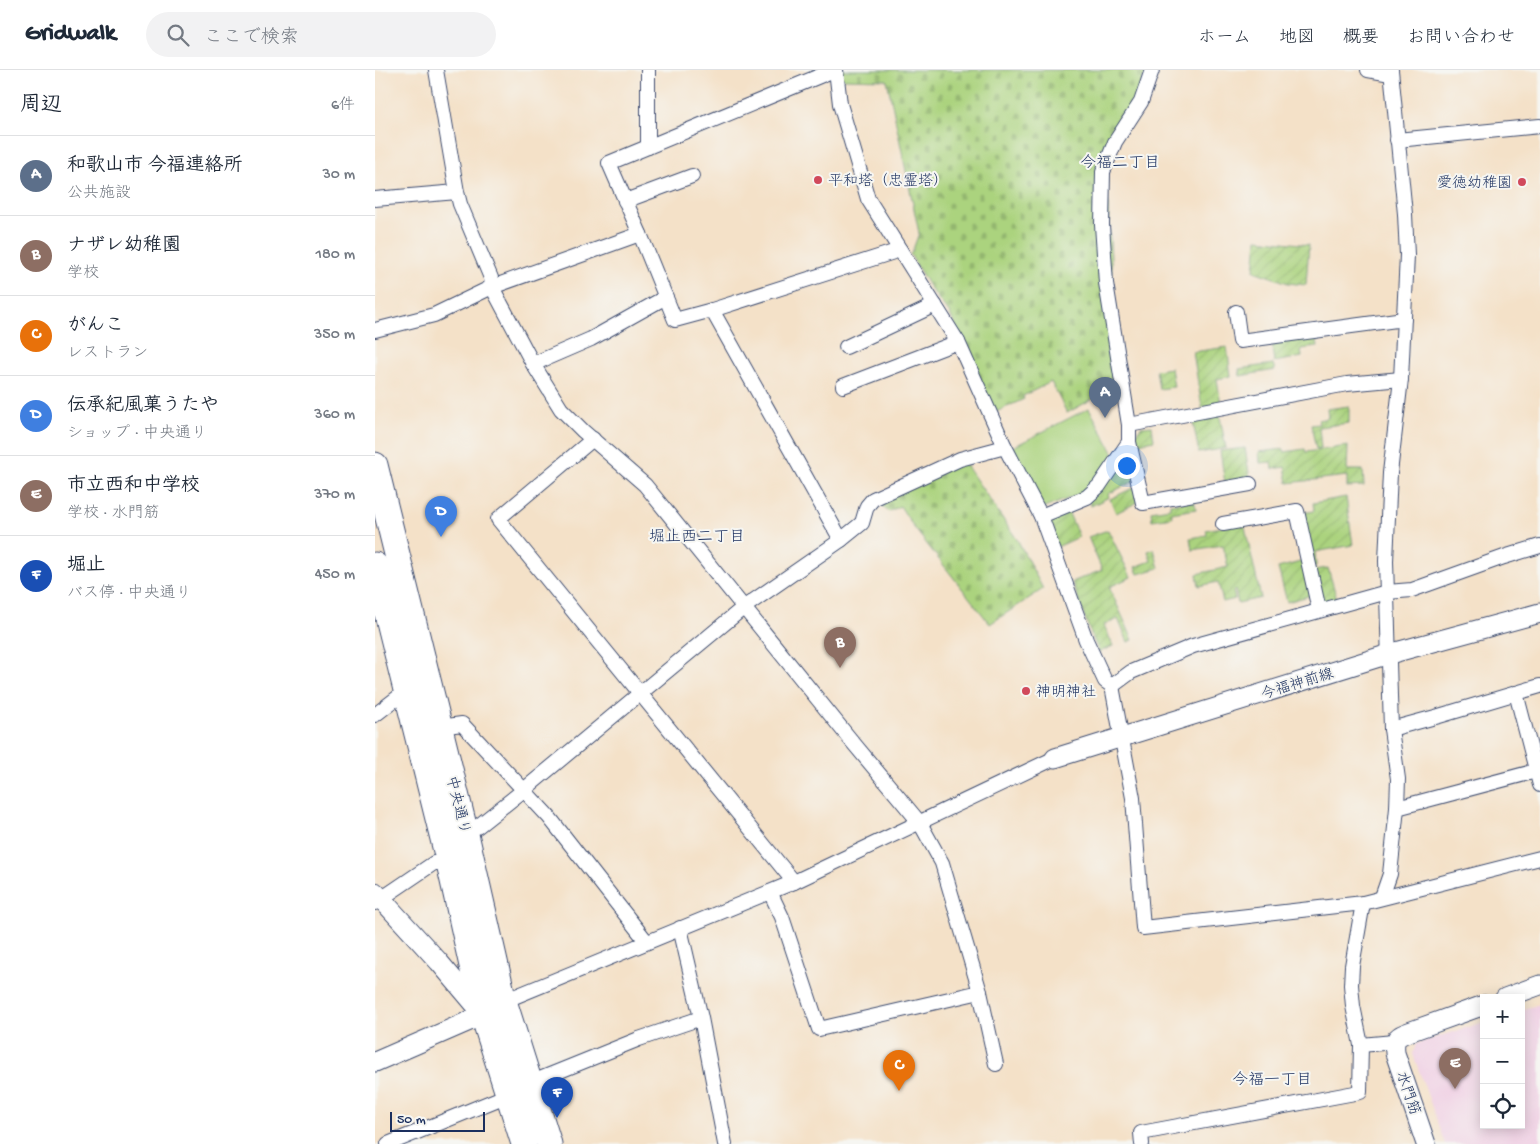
<!DOCTYPE html>
<html lang="ja">
<head>
<meta charset="utf-8">
<style>
	:root { --surface:#fff; --page:#f2f2f3; --text:#1f2937; --muted:#747a83; --line:#e0e1e3; --accent:#0b8043 }
	body { margin:0; font-family:"Gochi Hand","Klee One",sans-serif; background:var(--page); color:var(--text) }
	.controls { position:absolute; right:15px; bottom:15px; display:grid; overflow:hidden; border-radius:0px; box-shadow:0 2px 12px #0003 }
	.controls button { width:45px; height:45px; display:grid; place-items:center; padding:0; border:0; border-bottom:1px solid var(--line); background:var(--surface); color:var(--text); font:25px sans-serif }
	.scale { position:absolute; left:15px; bottom:12px; width:95px; box-sizing:border-box; padding-left:5px; border:2px solid #1b2f5e; border-top:0; font-size:14px; line-height:18px; white-space:nowrap; color:#1b2f5e; -webkit-text-stroke:4px #f6f6f2; paint-order:stroke }
	.you { position:absolute; left:751px; top:395px; width:18px; height:18px; margin:-12px; border:4px solid #fff; border-radius:50%; background:#1a73e8; box-shadow:0 0 0 8px #1a73e833 }
	.badge { display:grid; place-items:center; width:32px; height:32px; border-radius:50%; background:var(--accent); color:#fff; font-size:16px; font-weight:700 }
	.pin { position:absolute; translate:-50% -41px; filter:drop-shadow(0 1px 2px #0008) }
	.pin::after { content:''; position:absolute; top:26px; width:18px; height:15px; background:inherit; clip-path:polygon(0 0,100% 0,50% 100%) }
	.list { margin:0; padding:0; list-style:none }
	h2 { display:flex; justify-content:space-between; align-items:center; height:65px; margin:0; padding:0 20px; font-size:21px }
	h2 small { font-size:16px; font-weight:400; color:var(--muted) }
	.list li { display:grid; grid-template-columns:32px 1fr auto; gap:15px; align-items:center; box-sizing:border-box; height:80px; padding:0 20px; border-top:1px solid var(--line) }
	.list b { display:block; font-size:19px; white-space:nowrap }
	.list p { margin:0; font-size:16px; white-space:nowrap; color:var(--muted) }
	.list em { font-size:16px; font-style:normal; color:var(--muted) }
	.icon { flex:none; width:28px; height:28px; fill:none; stroke:currentColor; stroke-width:2; stroke-linecap:round; stroke-linejoin:round }
	.map { position:relative; flex:none; width:1165px; height:1074px; overflow:hidden }
	header { display:flex; align-items:center; gap:30px; box-sizing:border-box; height:70px; padding:0 25px; background:var(--surface); border-bottom:1px solid var(--line) }
	header strong { font-size:24px }
	nav { display:flex; gap:28px; margin-inline-start:auto; font-size:18px }
	.search { width:350px; height:45px; background:var(--page); display:flex; align-items:center; gap:12px; box-sizing:border-box; padding:0 18px; border-radius:28px; color:var(--muted); font-size:19px }
	main { display:flex }
	aside { flex:1; background:var(--surface) }
	.map>svg:first-child { display:block }
	.built { fill:#f0d0e4 }
	.cemetery { fill:url(#cemetery-stones); stroke:#63816e }
	.park { fill:#abd37e; stroke:#63816e }
	.garden { fill:url(#garden-furrows); stroke:#63816e }
	.lines { fill:none; stroke-linecap:round; stroke-linejoin:round }
	.street-casing { stroke:#3c4a6e; stroke-width:16 }
	.secondary-casing { stroke:#3c4a6e; stroke-width:21 }
	.highway-casing { stroke:#3c4a6e; stroke-width:27 }
	.street { stroke:#fff; stroke-width:14 }
	.secondary { stroke:#fff; stroke-width:19 }
	.highway { stroke:#fff; stroke-width:25 }
	.poi-dot { fill:#d1495b; stroke:#f6f6f2; stroke-width:2 }
	.labels { text-anchor:middle; stroke-width:4; stroke-linejoin:round; paint-order:stroke }
	.poi-label { font-size:15px; fill:#1b2f5e; stroke:#f6f6f2; text-anchor:start }
	.street-label { font-size:15px; fill:#1b2f5e; stroke:#f6f6f2 }
	.neighbourhood-label { font-size:16px; fill:#1b2f5e; stroke:#f6f6f2 }
</style>
</head>
<body>
<header>
<strong>Gridwalk</strong>
<div class="search"><svg class="icon" aria-label="search" viewBox="0 0 24 24"><circle cx="10" cy="10" r="6"/><path d="M15 15l6 6"/></svg>ここで検索</div>
<nav><a>ホーム</a><a>地図</a><a>概要</a><a>お問い合わせ</a></nav>
</header>
<main>
<aside>
<h2>周辺<small>6件</small></h2>
<ul class="list">
<li><span class="badge" style="background:#5c6f8a">A</span><div><b>和歌山市 今福連絡所</b><p>公共施設</p></div><em>30 m</em></li>
<li><span class="badge" style="background:#8d6e63">B</span><div><b>ナザレ幼稚園</b><p>学校</p></div><em>180 m</em></li>
<li><span class="badge" style="background:#e8710a">C</span><div><b>がんこ</b><p>レストラン</p></div><em>350 m</em></li>
<li><span class="badge" style="background:#3f7fe0">D</span><div><b>伝承紀風菓うたや</b><p>ショップ · 中央通り</p></div><em>360 m</em></li>
<li><span class="badge" style="background:#8d6e63">E</span><div><b>市立西和中学校</b><p>学校 · 水門筋</p></div><em>370 m</em></li>
<li><span class="badge" style="background:#1a4fb4">F</span><div><b>堀止</b><p>バス停 · 中央通り</p></div><em>450 m</em></li>
</ul>
</aside>
<div class="map">
<svg width="1165" height="1074" viewBox="0 0 1165 1074">
	<defs>
		<pattern id="cemetery-stones" width="16" height="16" patternUnits="userSpaceOnUse" patternTransform="scale(1.25)"><rect width="16" height="16" fill="#abd37e"/><path d="M2 7V4a2 2 0 0 1 4 0v3zM10 15v-3a2 2 0 0 1 4 0v3z" fill="#93b56f"/></pattern>
		<pattern id="garden-furrows" width="10" height="10" patternUnits="userSpaceOnUse" patternTransform="scale(1.25)"><rect width="10" height="10" fill="#abd37e"/><path d="M-1 1l2-2M0 10L10 0M9 11l2-2" fill="none" stroke="#93b56f"/></pattern>
	</defs>
	<rect width="100%" height="100%" fill="#f6f6f2"/>
	<filter id="ink" filterUnits="userSpaceOnUse"><feTurbulence type="fractalNoise" baseFrequency=".02" numOctaves="2"/><feDisplacementMap in="SourceGraphic" scale="10" xChannelSelector="R" yChannelSelector="G"/><feConvolveMatrix kernelMatrix="1 2 1 2 8 2 1 2 1" color-interpolation-filters="sRGB"/></filter>
	<filter id="wash" filterUnits="userSpaceOnUse"><feTurbulence type="fractalNoise" baseFrequency=".0096" numOctaves="4" result="noise"/><feDisplacementMap in="SourceGraphic" scale="20" xChannelSelector="R" yChannelSelector="G"/><feGaussianBlur stdDeviation="1.12" result="paint"/><feColorMatrix in="noise" values="0 0 0 0 0 0 0 0 0 0 0 0 0 0 0 0 0 1.4 0 .05"/><feComposite in="paint" operator="in"/></filter>
	<g filter="url(#wash)">
		<rect width="100%" height="100%" fill="#f4e1c8"/>
		<polygon class="built" points="1165,934 1165,1074 1070,1074 1038,984 1041,974 1109,952 1109,1055 1146,1055 1146,940"/>
		<g class="cemetery">
			<polygon points="464,0 772,0 761,28 730,81 743,315 692,343 676,312 648,326 649,329 619,343 575,244 555,218 535,184 537,182 544,163 512,10 467,9"/>
			<polygon points="587,389 643,471 668,519 615,554 540,459 525,436 513,442 504,432"/>
		</g>
		<polygon class="park" points="714,338 739,384 720,418 667,439 636,378"/>
		<g class="garden">
			<polygon points="882,169 934,175 931,215 913,213 879,201"/>
			<polygon points="941,265 943,277 926,279 927,287 899,292 896,271"/>
			<polygon points="852,277 856,306 842,309 846,334 827,338 818,282"/>
			<polygon points="898,294 900,300 865,306 864,299"/>
			<polygon points="796,298 799,317 784,319 781,300"/>
			<polygon points="974,336 974,353 944,357 946,378 941,379 936,355 944,354 943,350 953,348 952,339"/>
			<polygon points="844,342 851,378 824,383 817,347"/>
			<polygon points="777,356 779,370 761,374 760,365 766,357"/>
			<polygon points="973,376 972,400 988,400 989,416 972,417 972,406 913,413 910,397 898,399 897,392 885,393 884,382 909,379 909,382 930,379 931,382"/>
			<polygon points="870,378 875,409 850,413 845,381"/>
			<polygon points="746,390 753,391 759,411 733,424 734,427 716,436 713,429"/>
			<polygon points="760,417 763,432 741,443 735,429"/>
			<polygon points="971,427 978,475 940,482 941,496 938,497 926,443 939,441 938,433"/>
			<polygon points="819,430 821,439 796,443 797,447 777,450 776,441 795,438 795,434"/>
			<polygon points="692,439 704,467 682,477 671,450"/>
			<polygon points="869,453 886,528 863,533 860,520 858,521 860,529 848,532 843,512 824,516 822,504 853,497 848,475 817,480 815,468 832,465 831,460"/>
			<polygon points="733,460 756,507 734,517 758,570 753,572 743,549 729,555 738,576 724,582 716,564 697,512 727,500 713,467"/>
			<polygon points="779,479 784,498 763,504 760,497 776,491 773,481"/>
			<polygon points="929,491 937,525 912,532 903,498"/>
			<polygon points="953,498 962,529 951,533 946,530 938,500"/>
		</g>
	</g>
	<g filter="url(#ink)">
		<g class="lines">
			<defs>
				<g id="street">
					<polyline points="61,0 82,122 85,134 116,208 117,217 158,294 186,339 208,361 270,415 475,669 545,753 567,793 605,922 621,994"/>
					<polyline points="459,0 234,93 265,164 300,250 337,240 466,470"/>
					<polyline points="461,0 465,34 493,129 583,272 630,377 666,446 711,570 730,611 737,616 758,728 768,858 988,833 1165,788"/>
					<polyline points="993,0 1016,4"/>
					<polyline points="1022,70 1165,56"/>
					<polyline points="273,77 273,0"/>
					<polyline points="0,129 82,122"/>
					<polyline points="250,131 317,106"/>
					<polyline points="337,240 525,180"/>
					<polyline points="861,242 865,271 1029,249"/>
					<polyline points="0,260 59,245 117,217 265,164"/>
					<polyline points="471,277 560,235"/>
					<polyline points="158,294 216,269 291,227"/>
					<polyline points="468,316 583,272"/>
					<polyline points="754,355 972,314 1026,309"/>
					<polyline points="218,369 123,449 419,812"/>
					<polyline points="754,372 768,433 875,414"/>
					<polyline points="666,446 712,427 724,416 754,372 754,355 731,213 727,155 728,102 740,72 766,32 777,0"/>
					<polyline points="848,454 922,441 944,540"/>
					<polyline points="737,616 756,602 818,576 1012,522 1037,520 1129,487 1165,476"/>
					<polyline points="1141,623 1165,715"/>
					<polyline points="0,645 31,621"/>
					<polyline points="65,657 87,654 174,747 272,872"/>
					<polyline points="1016,659 1064,646 1165,616"/>
					<polyline points="1022,738 1165,700"/>
					<polyline points="90,760 102,757 150,719 368,538 466,470 487,453 492,436 498,429 585,389 630,377"/>
					<polyline points="395,822 407,847 444,959 605,922"/>
					<polyline points="1007,827 1015,804 1022,738 1023,709 1016,659 1011,491 1015,403 1026,309 1032,185 1030,144 1016,0"/>
					<polyline points="0,833 59,793 74,793"/>
					<polyline points="305,858 326,948 350,1074"/>
					<polyline points="129,931 419,812 680,688"/>
					<polyline points="986,975 1019,972"/>
					<polyline points="155,1013 264,969 326,948"/>
					<polyline points="13,1074 133,1025"/>
					<polyline points="767,1074 766,1063 985,1022 986,975 978,936 976,915 977,896 988,833"/>
				</g>
				<g id="secondary">
					<polyline points="680,688 1014,584 1165,543"/>
					<polyline points="0,822 64,892 107,943"/>
					<polyline points="1130,928 1165,915"/>
					<polyline points="0,992 108,945 118,938"/>
					<path d="M1051 1074 1020 983C1019 971 1020 967 1031 963L1109 935"/>
				</g>
				<g id="highway">
					<polyline points="0,395 90,760 129,931 174,1074"/>
					<polyline points="0,495 74,793 108,945 149,1074"/>
				</g>
			</defs>
			<use href="#street" class="street-casing"/>
			<use href="#secondary" class="secondary-casing"/>
			<use href="#highway" class="highway-casing"/>
			<use href="#street" class="street"/>
			<use href="#secondary" class="secondary"/>
			<use href="#highway" class="highway"/>
		</g>
	</g>
	<g class="poi-dot">
		<circle cx="443" cy="110" r="5"/>
		<circle cx="1147" cy="112" r="5"/>
		<circle cx="651" cy="621" r="5"/>
	</g>
	<g class="labels">
		<g class="poi-label">
			<text x="453" y="115">平和塔（忠霊塔）</text>
			<text x="1137" y="117" text-anchor="end">愛徳幼稚園</text>
			<text x="661" y="626">神明神社</text>
		</g>
		<g class="street-label">
			<text transform="translate(922 613) rotate(-17)" y="5">今福神前線</text>
			<text transform="translate(84 735) rotate(76)" y="5">中央通り</text>
			<text transform="translate(1034 1023) rotate(71)" y="5">水門筋</text>
		</g>
		<g class="neighbourhood-label">
			<text x="745" y="97">今福二丁目</text>
			<text x="322" y="471">堀止西二丁目</text>
			<text x="897" y="1014">今福一丁目</text>
		</g>
	</g>
</svg>
<div class="controls">
<button>+</button>
<button>−</button>
<button><svg class="icon" aria-label="locate" viewBox="0 0 24 24"><circle cx="12" cy="12" r="6"/><path d="M12 2v4M12 18v4M2 12h4M18 12h4"/></svg></button>
</div>
<div class="scale">50 m</div>
<div class="you"></div>
<div class="pin badge" style="left:730px;top:348px;background:#5c6f8a">A</div>
<div class="pin badge" style="left:465px;top:598px;background:#8d6e63">B</div>
<div class="pin badge" style="left:524px;top:1021px;background:#e8710a">C</div>
<div class="pin badge" style="left:66px;top:467px;background:#3f7fe0">D</div>
<div class="pin badge" style="left:1080px;top:1019px;background:#8d6e63">E</div>
<div class="pin badge" style="left:182px;top:1048px;background:#1a4fb4">F</div>
</div>
</main>
</body>
</html>
